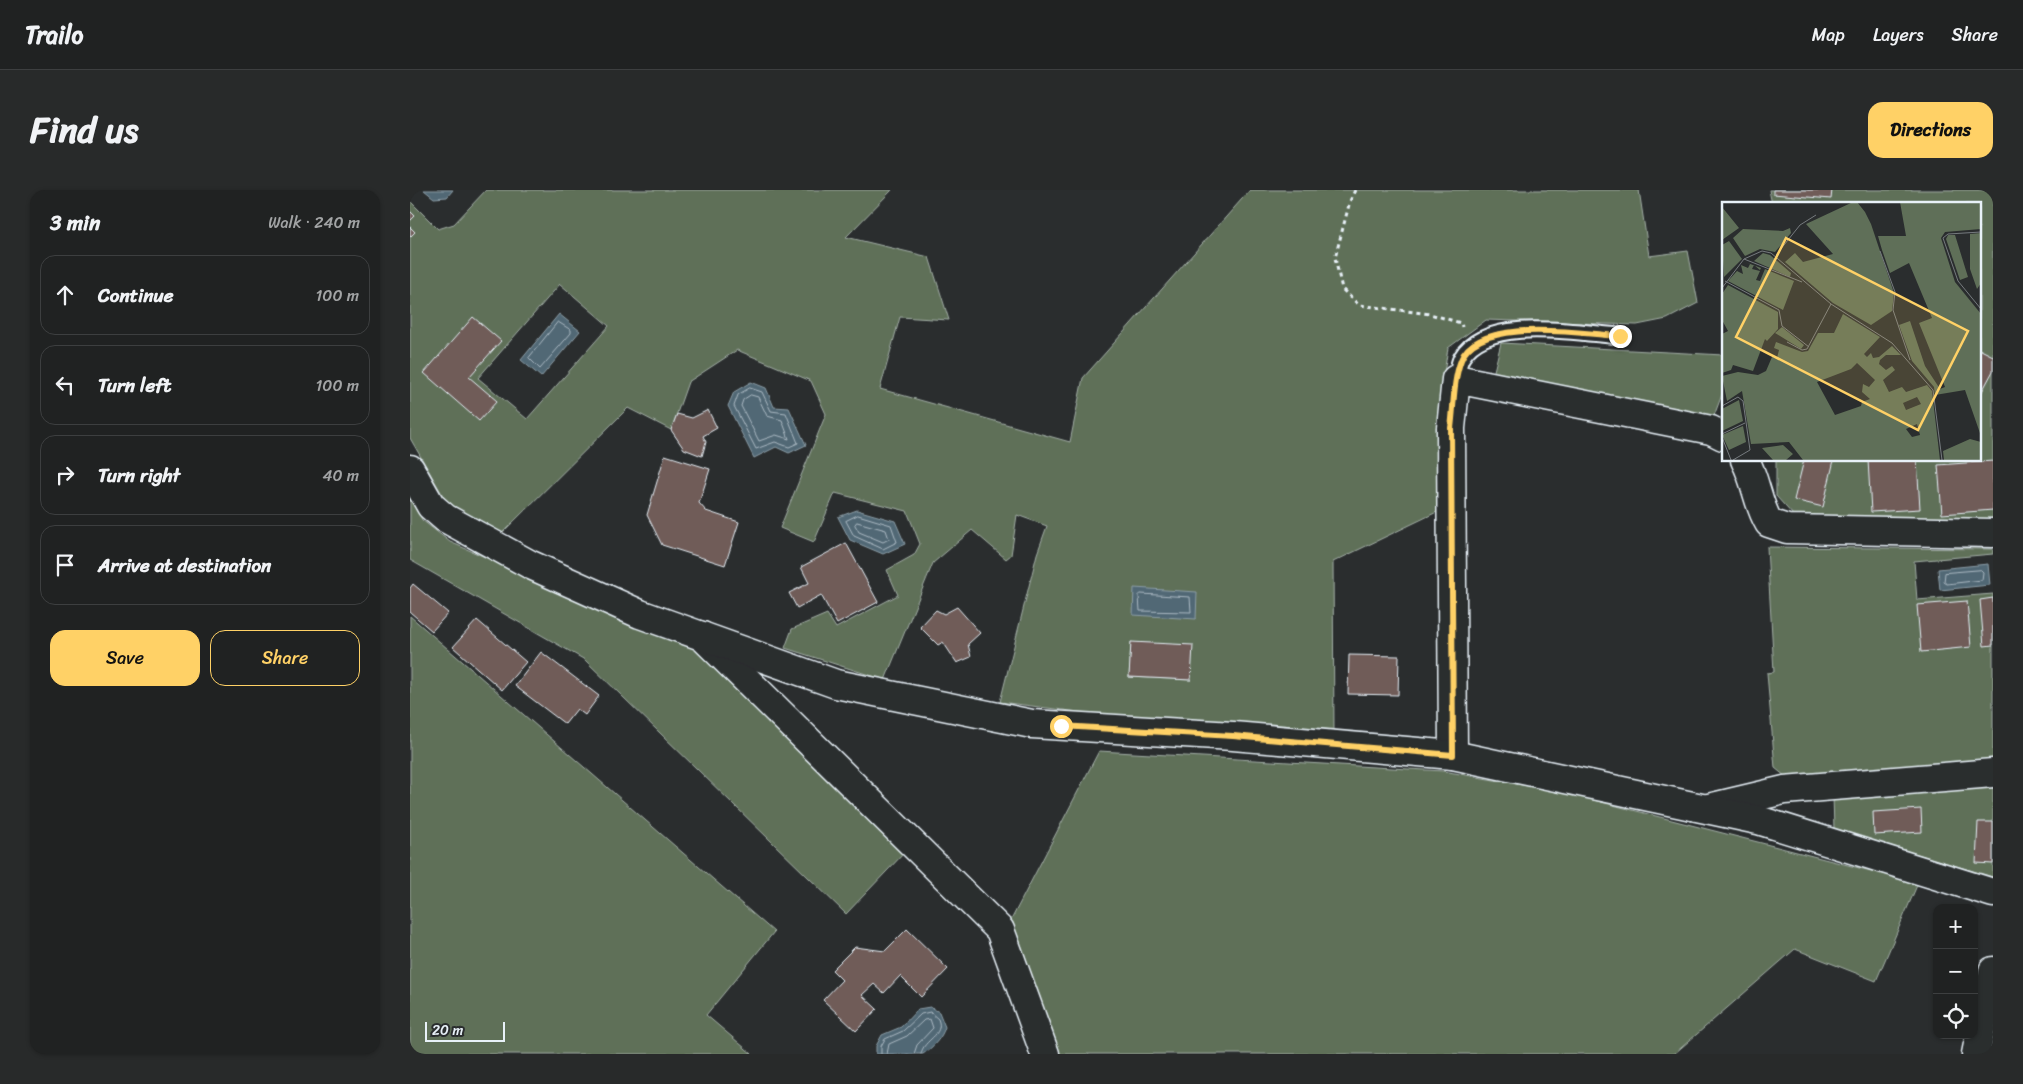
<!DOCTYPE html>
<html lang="en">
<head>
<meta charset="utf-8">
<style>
	:root { --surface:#202222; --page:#282a2a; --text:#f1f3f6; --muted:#a2a4a5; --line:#3d3f40; --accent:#ffd166 }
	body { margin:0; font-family:Sriracha,sans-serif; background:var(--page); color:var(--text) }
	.controls { position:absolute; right:15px; bottom:15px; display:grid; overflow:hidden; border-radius:10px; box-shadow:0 1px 4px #0004 }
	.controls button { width:45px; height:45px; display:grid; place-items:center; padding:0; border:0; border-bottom:1px solid var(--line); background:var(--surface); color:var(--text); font:25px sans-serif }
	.scale { position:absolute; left:15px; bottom:12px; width:80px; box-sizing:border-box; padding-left:5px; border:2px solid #e8f1f8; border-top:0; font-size:14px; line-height:18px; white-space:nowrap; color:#e8f1f8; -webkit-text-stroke:4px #2a2d2e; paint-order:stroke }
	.stop { position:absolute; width:15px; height:15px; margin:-11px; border:4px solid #ffd166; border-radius:50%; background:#fff }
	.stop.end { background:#ffd166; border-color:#fff; box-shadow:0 1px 5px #0008 }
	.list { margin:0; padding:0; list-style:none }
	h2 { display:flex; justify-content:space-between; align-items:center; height:65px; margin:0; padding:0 20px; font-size:21px }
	h2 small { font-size:16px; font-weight:400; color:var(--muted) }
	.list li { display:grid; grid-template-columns:32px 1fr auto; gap:15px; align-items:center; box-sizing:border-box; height:80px; margin:0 10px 10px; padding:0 10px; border:1px solid var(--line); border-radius:15px }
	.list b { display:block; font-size:19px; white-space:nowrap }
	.list em { font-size:16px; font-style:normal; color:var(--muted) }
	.actions { display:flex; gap:10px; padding:15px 20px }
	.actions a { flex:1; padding:11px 0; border:1px solid var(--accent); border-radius:15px; text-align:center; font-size:18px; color:var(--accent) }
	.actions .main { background:var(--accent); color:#111 }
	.icon { flex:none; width:28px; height:28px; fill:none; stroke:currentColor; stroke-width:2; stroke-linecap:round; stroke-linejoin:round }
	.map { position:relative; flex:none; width:1583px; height:864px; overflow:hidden; border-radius:15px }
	header { display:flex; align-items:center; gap:30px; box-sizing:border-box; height:70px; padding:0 25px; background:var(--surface); border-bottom:1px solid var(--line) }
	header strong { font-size:24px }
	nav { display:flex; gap:28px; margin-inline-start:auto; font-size:18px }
	.intro { display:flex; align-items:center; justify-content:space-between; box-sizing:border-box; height:120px; padding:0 30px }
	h1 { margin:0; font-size:35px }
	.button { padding:12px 22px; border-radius:15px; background:var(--accent); color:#111; font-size:18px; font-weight:700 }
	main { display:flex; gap:30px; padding:0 30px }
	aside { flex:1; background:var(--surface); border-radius:15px; box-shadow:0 1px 4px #0004 }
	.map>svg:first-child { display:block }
	.green { fill:#5f6f58; stroke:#a4b0a8; fill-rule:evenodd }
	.water { fill:#516875; stroke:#8d9fa9 }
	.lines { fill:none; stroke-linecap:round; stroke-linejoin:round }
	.shore { stroke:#acbac4; stroke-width:1 }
	.building { fill:#6f5c59; stroke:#e8f1f8 }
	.lane-casing { stroke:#e8f1f8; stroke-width:19 }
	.street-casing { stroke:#e8f1f8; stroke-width:31 }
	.secondary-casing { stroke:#e8f1f8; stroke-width:31 }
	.path { stroke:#e8f1f8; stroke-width:3; stroke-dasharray:4 4; stroke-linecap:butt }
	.lane { stroke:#2a2d2e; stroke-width:15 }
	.street { stroke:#2a2d2e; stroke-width:28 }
	.secondary { stroke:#2a2d2e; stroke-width:28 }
	.route { stroke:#ffd166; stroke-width:6 }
	.inset-road { fill:none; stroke:#767b7f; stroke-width:1 }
	.view { fill:#ffd166; fill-opacity:0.15; stroke:#ffd166; stroke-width:2.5 }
	.inset-edge { fill:none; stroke:#e8f1f8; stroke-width:2.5 }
</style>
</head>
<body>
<header>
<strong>Trailo</strong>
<nav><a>Map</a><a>Layers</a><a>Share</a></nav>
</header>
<div class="intro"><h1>Find us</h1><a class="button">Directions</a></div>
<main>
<aside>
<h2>3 min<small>Walk · 240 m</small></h2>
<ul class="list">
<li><svg class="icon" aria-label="ahead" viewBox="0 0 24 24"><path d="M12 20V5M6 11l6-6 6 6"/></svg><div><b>Continue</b></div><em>100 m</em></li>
<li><svg class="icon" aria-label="left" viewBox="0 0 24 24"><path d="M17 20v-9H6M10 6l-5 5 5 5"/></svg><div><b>Turn left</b></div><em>100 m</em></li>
<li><svg class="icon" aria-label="right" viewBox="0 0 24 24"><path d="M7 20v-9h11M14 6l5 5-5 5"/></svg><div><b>Turn right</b></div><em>40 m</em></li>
<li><svg class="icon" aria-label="arrive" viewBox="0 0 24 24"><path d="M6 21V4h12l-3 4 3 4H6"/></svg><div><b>Arrive at destination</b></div></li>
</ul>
<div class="actions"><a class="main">Save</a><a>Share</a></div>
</aside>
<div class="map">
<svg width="1583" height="864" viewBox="0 0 1583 864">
	<rect width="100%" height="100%" fill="#2a2d2e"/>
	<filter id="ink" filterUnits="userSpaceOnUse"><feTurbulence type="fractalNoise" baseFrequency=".02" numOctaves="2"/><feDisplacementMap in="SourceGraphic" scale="10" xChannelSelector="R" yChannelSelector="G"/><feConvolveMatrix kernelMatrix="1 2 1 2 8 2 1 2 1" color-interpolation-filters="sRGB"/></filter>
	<g filter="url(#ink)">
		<g class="green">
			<path d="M76 0H482L436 47 519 67 539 130 490 127 470 199 660 252 673 188 840 0H1229L1239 66 1278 61 1288 113 1257 129 1227 135 1076 130 1038 158 1029 214 1031 320 923 372 924 543 701 526 590 512 627 364 637 336 607 325 601 365 596 369 562 340 523 373 475 490 375 458 382 439 417 424 426 438 488 405 477 380 504 365 510 354 497 321 425 303 404 352 370 338 416 224 401 191 327 160 278 192 261 240 218 218 91 344 39 316 0 248V11L28 39 44 34ZM150 94 199 136 117 229 68 188ZM721 452 781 490 719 487Z"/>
			<polygon points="1359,0 1583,0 1583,330 1384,326 1366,306 1366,270 1569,270 1569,14 1362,14"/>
			<polygon points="1091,153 1313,165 1313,202 1302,231 1083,185"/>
			<polygon points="2,307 12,330 40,352 287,458 496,661 436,724 175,470 0,370 0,308"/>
			<polygon points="1357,357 1583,359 1583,364 1504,371 1507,410 1583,404 1583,575 1381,591 1365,578 1357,483 1364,482"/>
			<polygon points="0,426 364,742 296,825 342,864 0,864"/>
			<polygon points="689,561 1033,581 1152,602 1508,693 1466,791 1385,759 1264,864 648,864 600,732"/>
			<polygon points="1583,596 1583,687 1424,639 1423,606"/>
		</g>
		<g class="water">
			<polygon points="14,0 43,0 37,7 24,8"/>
			<polygon points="149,124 170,141 131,187 111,170"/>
			<polygon points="341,192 356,198 364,217 379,218 396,255 379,263 366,257 344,268 318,216 324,202"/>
			<polygon points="447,320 485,331 495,354 473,364 440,350 428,327"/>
			<polygon points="1578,374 1580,395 1530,400 1528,379"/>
			<polygon points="724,398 787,402 786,429 723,425"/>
			<path d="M520 817 529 822 535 837C532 848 522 858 513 864H466V856L472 845 491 837 508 819Z"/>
		</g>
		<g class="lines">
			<g class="shore">
				<polygon points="148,132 161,140 161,143 130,179 119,168"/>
				<polygon points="340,198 352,202 361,221 376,223 388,253 379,257 365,252 346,259 324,216 328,205"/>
				<polygon points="341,205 348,207 357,226 372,230 379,249 366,245 349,251 331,216 333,210"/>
				<polygon points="448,325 481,335 487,352 473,359 444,346 436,331"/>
				<polygon points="447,332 476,340 479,349 473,352 449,342 445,335"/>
				<polygon points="1571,380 1573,382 1572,390 1537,394 1534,392 1535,383"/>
				<polygon points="731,404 780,407 781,422 730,421 729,406"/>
				<path d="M471 864V856L475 849 493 841 511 824 520 822 528 829C535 846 513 849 511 864"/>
				<polyline points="477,864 479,854 497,846 514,830 520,829 523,838 507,855 504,864"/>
			</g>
		</g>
		<g class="building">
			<polygon points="1363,0 1422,0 1421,9 1363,4"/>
			<polygon points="0,21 5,26 0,31"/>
			<polygon points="0,37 5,42 0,47"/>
			<polygon points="63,127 91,151 59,187 87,211 69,231 14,183"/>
			<polygon points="1569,159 1583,166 1583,181 1569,207"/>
			<polygon points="298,220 307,238 293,246 296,252 292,266 274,259 261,240 267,224 282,228"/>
			<polygon points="255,265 300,279 289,313 296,321 329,332 315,375 252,355 237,325"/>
			<polygon points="1394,270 1424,270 1413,317 1384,310"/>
			<polygon points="1458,270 1507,270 1510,319 1461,322"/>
			<polygon points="1583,271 1583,320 1532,324 1528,275"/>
			<polygon points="436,353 468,412 427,434 411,405 387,418 379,403 399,393 391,377"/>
			<polygon points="3,394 38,423 22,441 0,422 0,398"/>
			<polygon points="1583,408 1583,455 1574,456 1570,410"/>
			<polygon points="1557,411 1561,457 1511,462 1507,415"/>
			<polygon points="547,417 570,443 558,454 561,467 547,473 533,452 528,455 510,437 526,420 534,424"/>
			<polygon points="67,430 116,472 92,500 43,457"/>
			<polygon points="721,452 783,455 781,490 719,487"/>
			<polygon points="131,462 189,506 175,525 167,519 155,534 105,496"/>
			<polygon points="939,465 989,466 988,505 938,504"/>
			<polygon points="1511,619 1512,642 1464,645 1463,622"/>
			<polygon points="1568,632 1583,632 1583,674 1566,673"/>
			<polygon points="497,739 538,779 511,807 490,786 474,803 464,794 452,805 467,819 446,841 413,810 432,790 422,780 445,757 475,761"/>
		</g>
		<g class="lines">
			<defs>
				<path id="lane" d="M1046 189C1048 183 1048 173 1052 167 1076 125 1169 143 1210 146"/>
				<g id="street">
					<path d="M1335 270C1346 290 1347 313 1359 333L1377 339 1583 343"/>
					<polyline points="292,446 590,740 635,864"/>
					<polyline points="1043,565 1041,238 1046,189 1301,240 1313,246"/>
					<polyline points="1298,618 1374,600 1583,583"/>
					<polyline points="1566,864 1583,781"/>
				</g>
				<polyline id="secondary" points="0,279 21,316 35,328 121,375 230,424 426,494 622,534 823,546 1043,565 1348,630 1583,703"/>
			</defs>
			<use href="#lane" class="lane-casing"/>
			<use href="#street" class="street-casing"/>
			<use href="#secondary" class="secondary-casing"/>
			<polyline class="path" points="945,0 940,11 925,68 932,99 949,115 1020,124 1051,133 1052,137"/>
			<use href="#lane" class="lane"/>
			<use href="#street" class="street"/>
			<use href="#secondary" class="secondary"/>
		</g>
	</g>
	<g class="lines" filter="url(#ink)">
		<path class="route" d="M651 536 823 546 1043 565 1041 238C1044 216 1043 191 1051 170 1067 126 1173 144 1210 146"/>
	</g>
	<g transform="translate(1312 12)">
		<rect width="259" height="259" fill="#2a2d2e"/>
		<path d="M131 0H135L143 10 149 22 172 91 170 109 149 123 111 101 63 60 73 51 81 60 111 52 84 22ZM178 0H259V27L223 30 219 36 233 80 259 112V234L243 188 213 193 212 185 190 159 177 123 188 119 203 164 218 187 223 185 197 121 210 116 187 61 168 71 160 48 156 34H184ZM0 5 17 26 0 38ZM68 26 69 31 53 50 38 47 23 54 11 36 21 27 61 29ZM259 31V81L255 87 248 67V32ZM226 33H233L246 75 238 78 224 37ZM7 39 20 57 2 75 0 43ZM41 51 48 53 69 71 68 75 32 59ZM23 60 39 66 38 68 32 63 30 67 38 69 34 78 38 79 43 67 72 79 61 108 6 79 15 69 21 72 19 63 26 66 28 62ZM6 83 56 110V127L45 139 43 137 31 169 11 163 9 168 0 171V132L6 129 0 118V92ZM121 112 158 135 142 152 145 155 149 151 151 156 157 155 170 144 179 153H164L158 158 157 162 164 168 170 164 173 168 161 178 167 190 180 185 184 190 205 183 210 189 218 258H81L67 240 29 242 20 189 5 199 0 174 16 170 36 173 44 169 50 155 55 156 57 148 52 146 54 140 80 150 86 149 96 131H112ZM135 161 153 178 147 185 141 182 140 190 148 197 140 200 139 204 113 213 95 180 129 167ZM195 195 199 202 184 208 181 201ZM195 222 198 233 190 235 184 227ZM60 125 82 143 79 147 53 131ZM17 198 21 219 0 229V207ZM21 224 24 240 7 248 0 233ZM248 237 259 240V258H222L221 249ZM61 243 71 252 64 258H51L40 246Z" fill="#5f6f58" fill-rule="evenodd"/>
		<path class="inset-road" d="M259 30 226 32 221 36 236 79 259 107M158 49 173 90 171 108 188 158M54 53 78 23 94 13M22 57 80 80M3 79 57 108 60 124 87 145M0 86 22 57 40 49 49 51 109 102 170 141 211 188 220 258M65 140 80 148 85 147 109 102M0 204 16 195 21 199 28 248 11 258M0 232 23 221M0 235 9 258"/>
		<path class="view" d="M64 36 246 129 196 228 14 135Z"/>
		<rect width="259" height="259" class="inset-edge"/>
	</g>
</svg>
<div class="controls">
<button>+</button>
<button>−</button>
<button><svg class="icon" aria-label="locate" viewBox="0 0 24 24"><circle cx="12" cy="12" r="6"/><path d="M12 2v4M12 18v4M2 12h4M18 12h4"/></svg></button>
</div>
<div class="scale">20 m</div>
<div class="stop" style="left:651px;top:536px"></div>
<div class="stop end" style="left:1210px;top:146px"></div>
</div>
</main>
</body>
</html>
